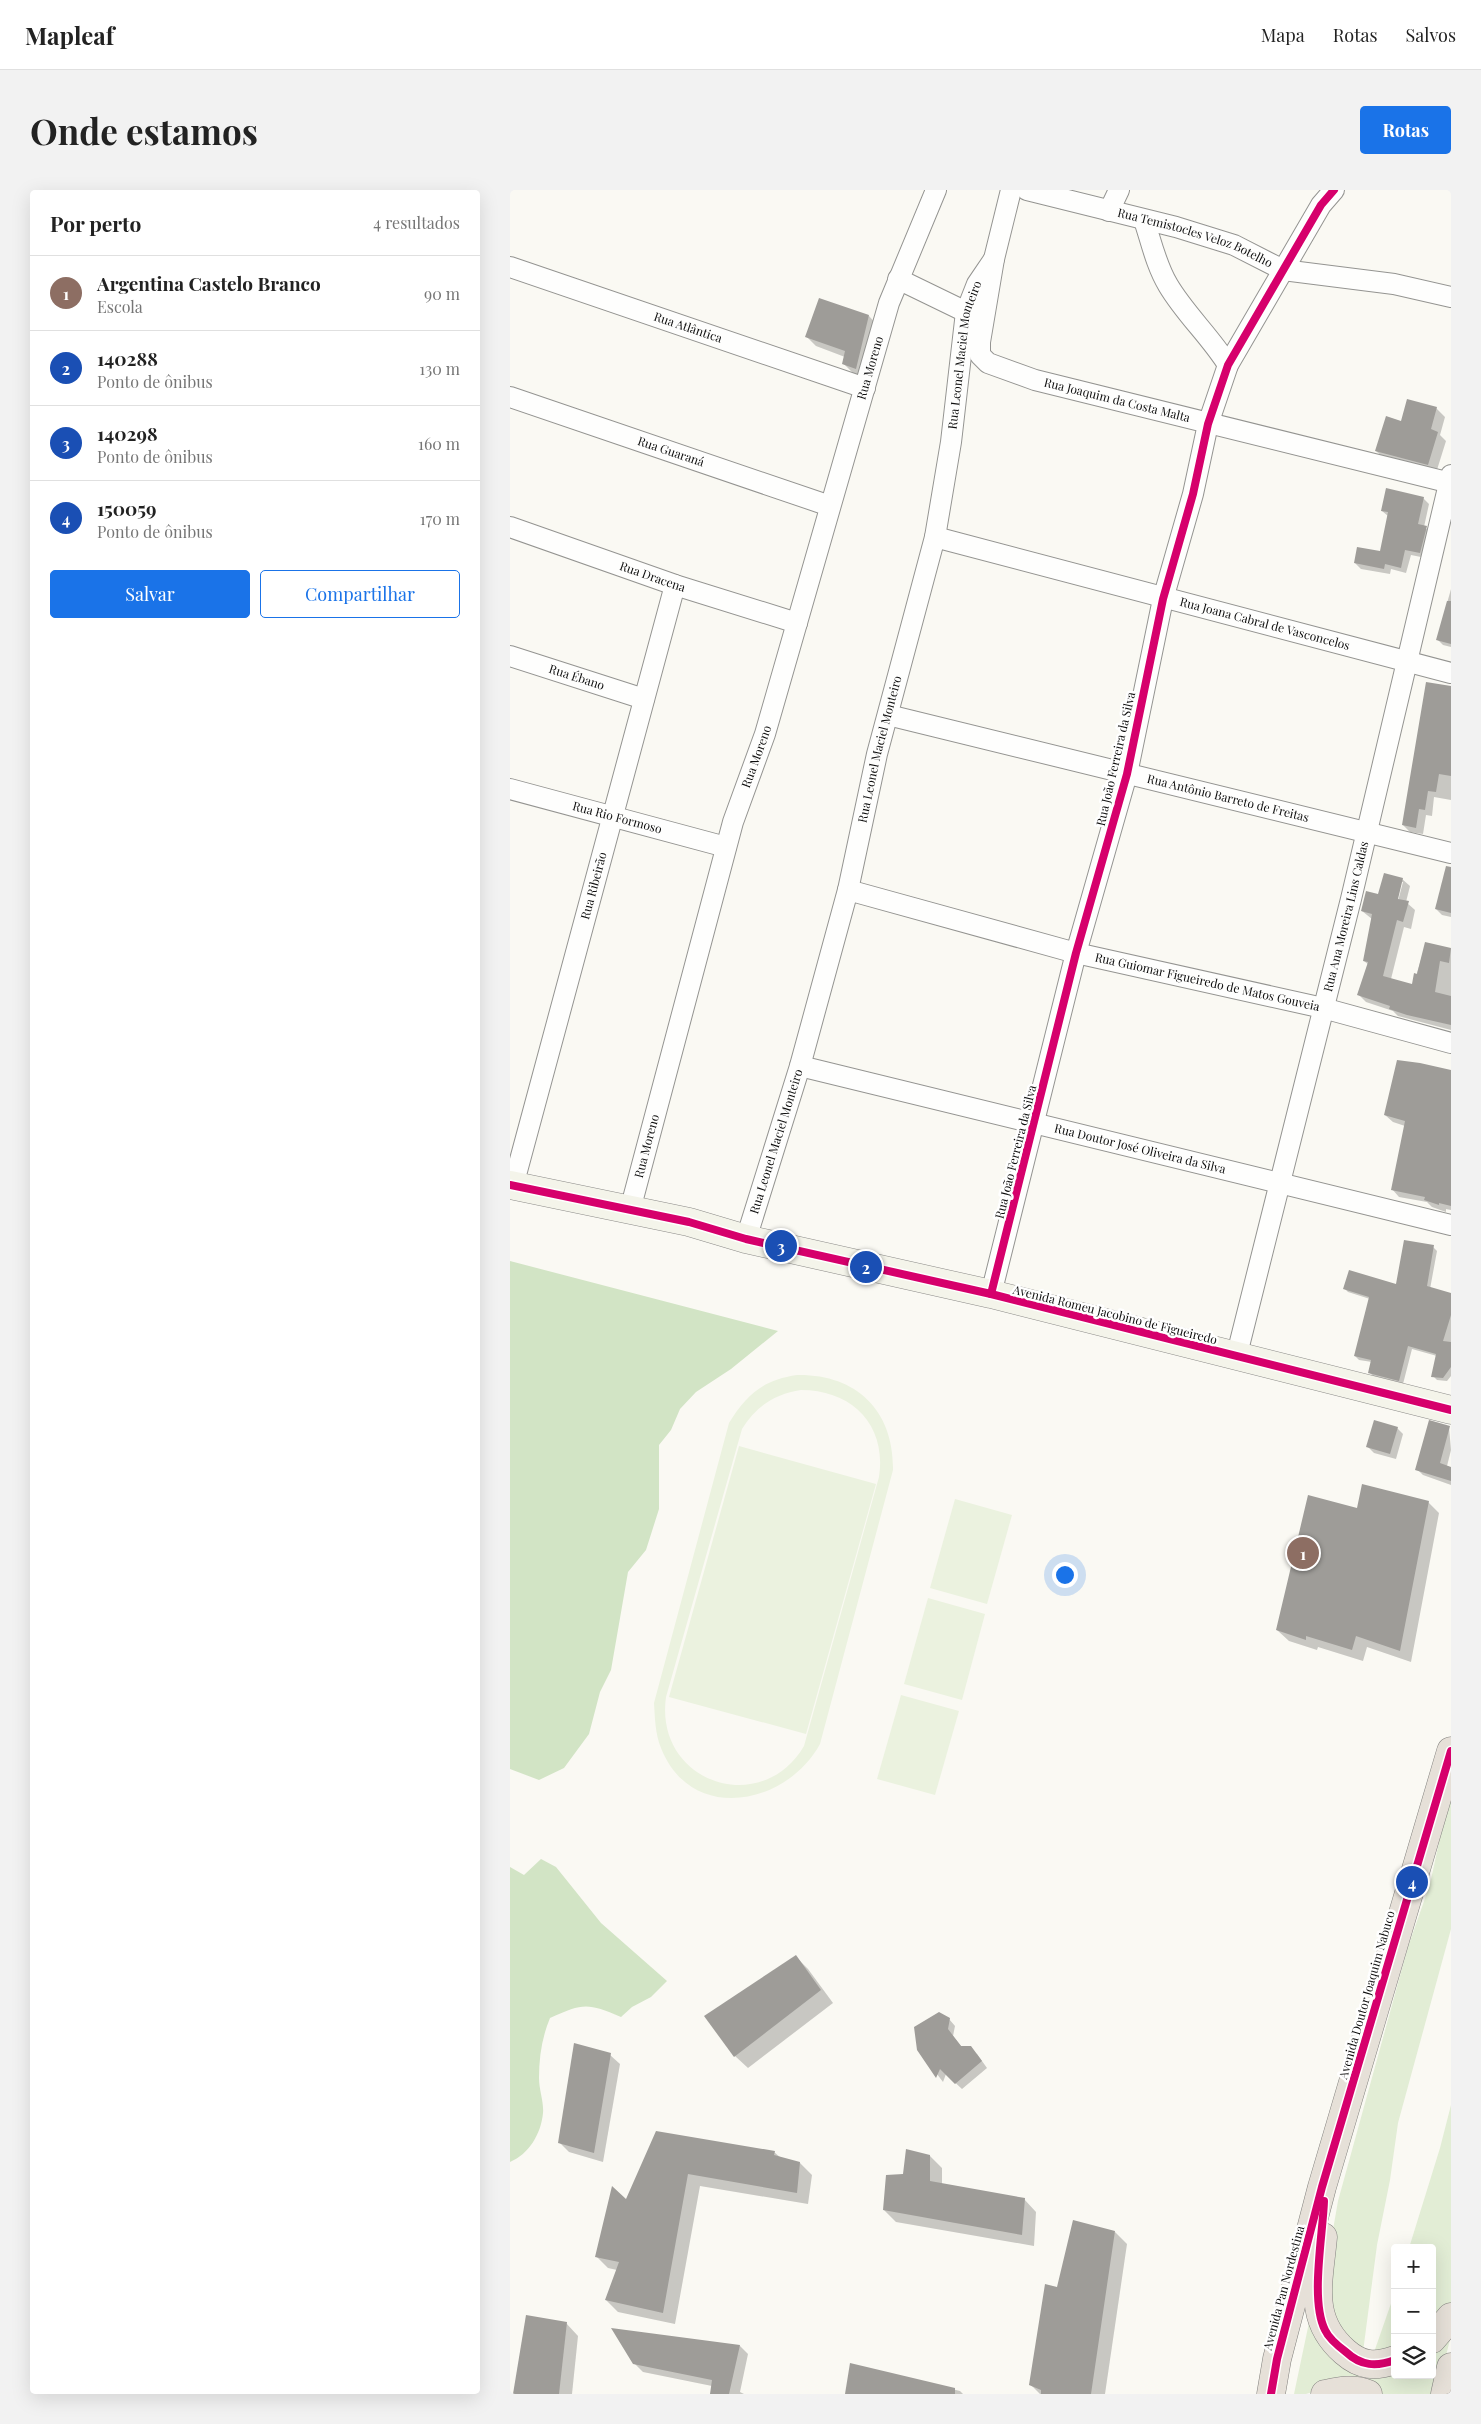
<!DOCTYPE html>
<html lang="pt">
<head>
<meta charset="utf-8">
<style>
	:root { --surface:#fff; --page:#f2f2f2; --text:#222; --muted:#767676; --line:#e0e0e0; --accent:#1a73e8 }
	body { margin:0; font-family:"Playfair Display",serif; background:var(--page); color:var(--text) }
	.controls { position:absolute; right:15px; bottom:15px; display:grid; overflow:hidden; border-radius:5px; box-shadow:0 5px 20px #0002 }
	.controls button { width:45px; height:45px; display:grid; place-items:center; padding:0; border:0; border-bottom:1px solid var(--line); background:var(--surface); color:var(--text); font:25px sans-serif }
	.you { position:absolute; left:554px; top:1384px; width:18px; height:18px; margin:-12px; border:4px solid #fff; border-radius:50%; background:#1a73e8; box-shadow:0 0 0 8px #1a73e833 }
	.badge { display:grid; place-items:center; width:32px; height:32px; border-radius:50%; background:var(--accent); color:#fff; font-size:16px; font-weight:700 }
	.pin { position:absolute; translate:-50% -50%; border:2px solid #fff; box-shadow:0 1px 5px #0006 }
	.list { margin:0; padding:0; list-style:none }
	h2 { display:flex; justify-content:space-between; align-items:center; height:65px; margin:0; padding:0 20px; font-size:21px }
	h2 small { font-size:16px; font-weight:400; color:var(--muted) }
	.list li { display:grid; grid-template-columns:32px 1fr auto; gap:15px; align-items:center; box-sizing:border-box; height:75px; padding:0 20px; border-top:1px solid var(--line) }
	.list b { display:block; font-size:19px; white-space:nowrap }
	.list p { margin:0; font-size:16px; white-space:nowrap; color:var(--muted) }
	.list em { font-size:16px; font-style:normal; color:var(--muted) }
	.actions { display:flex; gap:10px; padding:15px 20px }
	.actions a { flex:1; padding:11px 0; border:1px solid var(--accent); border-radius:5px; text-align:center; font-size:18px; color:var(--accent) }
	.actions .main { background:var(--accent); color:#fff }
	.icon { flex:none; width:28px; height:28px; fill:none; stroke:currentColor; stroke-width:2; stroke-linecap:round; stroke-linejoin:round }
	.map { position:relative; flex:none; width:941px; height:2204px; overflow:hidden; border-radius:5px }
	header { display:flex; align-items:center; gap:30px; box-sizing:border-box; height:70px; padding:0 25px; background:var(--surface); border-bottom:1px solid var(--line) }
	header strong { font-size:24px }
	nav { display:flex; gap:28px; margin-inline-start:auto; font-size:18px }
	.intro { display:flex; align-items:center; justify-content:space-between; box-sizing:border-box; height:120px; padding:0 30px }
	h1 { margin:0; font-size:35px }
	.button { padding:12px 22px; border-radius:5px; background:var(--accent); color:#fff; font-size:18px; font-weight:700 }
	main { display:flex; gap:30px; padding:0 30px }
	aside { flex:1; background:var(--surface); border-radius:5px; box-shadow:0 5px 20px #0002 }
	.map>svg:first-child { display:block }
	.green { fill:#e2edd5 }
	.forest { fill:#d2e4c5 }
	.pitch { fill:#ebf2df; fill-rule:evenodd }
	.shadow { fill:#0003; fill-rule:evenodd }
	.building { fill:#9e9c98 }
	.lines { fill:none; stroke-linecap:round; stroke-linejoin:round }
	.street-casing { stroke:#949491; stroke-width:22 }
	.secondary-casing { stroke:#8b8a88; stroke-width:29 }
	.highway-casing { stroke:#82817e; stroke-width:29 }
	.street { stroke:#fefefd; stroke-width:20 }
	.secondary { stroke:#f4f4ea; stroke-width:28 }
	.highway { stroke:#e6e0d8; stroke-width:28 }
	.cycleway-casing { stroke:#fff; stroke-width:11 }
	.cycleway { stroke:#d6006c; stroke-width:8 }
	.labels { text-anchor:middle; stroke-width:5; stroke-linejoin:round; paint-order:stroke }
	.street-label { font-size:12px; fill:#0e0e0e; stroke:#fff }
</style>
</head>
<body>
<header>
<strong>Mapleaf</strong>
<nav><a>Mapa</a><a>Rotas</a><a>Salvos</a></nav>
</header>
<div class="intro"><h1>Onde estamos</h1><a class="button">Rotas</a></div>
<main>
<aside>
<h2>Por perto<small>4 resultados</small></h2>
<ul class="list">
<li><span class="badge" style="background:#8d6e63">1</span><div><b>Argentina Castelo Branco</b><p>Escola</p></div><em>90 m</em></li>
<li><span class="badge" style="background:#1a4fb4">2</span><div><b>140288</b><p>Ponto de ônibus</p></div><em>130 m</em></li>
<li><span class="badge" style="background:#1a4fb4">3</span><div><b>140298</b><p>Ponto de ônibus</p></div><em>160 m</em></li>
<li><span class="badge" style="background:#1a4fb4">4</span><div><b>150059</b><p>Ponto de ônibus</p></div><em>170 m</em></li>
</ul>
<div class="actions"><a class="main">Salvar</a><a>Compartilhar</a></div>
</aside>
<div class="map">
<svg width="941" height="2204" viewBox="0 0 941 2204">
	<rect width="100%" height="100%" fill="#faf9f3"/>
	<g class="green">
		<polygon points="941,1597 941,1739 888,1933 880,1990 867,2055 853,2162 825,2140 817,2074 828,2011 898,1757 920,1694"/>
		<polygon points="941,1915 941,2116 922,2141 922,2058 899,2058 930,1958"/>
		<polygon points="885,2102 885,2165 862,2168"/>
		<polygon points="801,2123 851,2178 847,2194 819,2197 796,2204 784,2204"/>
		<polygon points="941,2146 926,2204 868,2204 855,2197 861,2181 885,2177 885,2185 922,2185 922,2158"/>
	</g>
	<g class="forest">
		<polygon points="0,1071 268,1141 221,1179 186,1202 170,1219 161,1240 149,1255 149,1319 136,1360 118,1382 101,1480 90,1502 79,1544 54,1578 29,1590 0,1579"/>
		<path d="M31 1669 46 1677 91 1733 157 1791 141 1807 122 1817 111 1827C77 1813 74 1813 40 1828 32 1847 29 1867 29 1888 29 1900 34 1912 33 1923 31 1944 19 1964 0 1972V1677L14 1685Z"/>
	</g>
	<g class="pitch">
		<path d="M287 1185C346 1184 384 1220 383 1280L310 1554C276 1616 181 1634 151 1558 145 1543 145 1528 144 1513L219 1233C237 1204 253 1190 287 1185ZM291 1200C342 1200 377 1235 369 1287L294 1556C251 1629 144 1592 156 1507L232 1239C246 1216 265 1204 291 1200Z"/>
		<polygon points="229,1256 366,1294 296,1544 159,1507"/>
		<polygon points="445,1309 502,1325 477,1414 420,1398"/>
		<polygon points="418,1408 475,1424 452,1510 394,1494"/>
		<polygon points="391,1505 449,1521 425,1605 367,1589"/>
	</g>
	<g class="shadow">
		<polygon points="359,126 368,136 355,188 343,183 334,174 335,167 306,156 297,147"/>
		<polygon points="926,218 935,227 930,245 936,251 926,283 875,269 866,261 892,232"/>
		<polygon points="913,308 919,314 914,337 922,343 916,368 901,365 896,383 881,379 880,384 851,379 845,373 871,362 878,326 872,321"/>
		<polygon points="941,399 941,457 933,455 927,449"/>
		<polygon points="941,497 941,610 924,607 922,626 916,625 913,644 900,642 893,635"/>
		<path d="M892 689 900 696 896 712 905 720 901 739 894 737 881 789 903 796 916 753 941 759V840L888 826 883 821 856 812 848 804 859 775 854 771 862 729 852 721ZM891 692H893L887 715 885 714Z"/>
		<polygon points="941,699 941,727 932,725 926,719"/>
		<polygon points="941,882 941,1020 936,1019 936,1022 922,1017 917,1012 889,1007 882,999 895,936 883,932 875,925"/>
		<polygon points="923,1057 927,1061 920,1099 941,1105 941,1186 937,1191 927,1190 923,1186 927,1166 902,1159 893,1194 863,1186 860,1183 862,1172 849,1170 845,1166 860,1109 838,1102 834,1098 887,1096"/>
		<polygon points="939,1237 941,1260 937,1276 941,1278 941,1295 913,1285 907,1279"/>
		<polygon points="887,1238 893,1244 886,1269 864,1263 858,1257"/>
		<polygon points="918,1312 929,1323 901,1472 857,1457 853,1471 808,1457 807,1460 779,1451 767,1440 848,1319"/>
		<polygon points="286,1767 298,1779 323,1813 238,1878 225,1866 196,1826"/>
		<polygon points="439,1829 445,1836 443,1846 452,1857 467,1864 477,1878 452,1899 436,1884 433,1892 408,1859"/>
		<polygon points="100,1865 110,1874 93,1972 59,1962 50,1953"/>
		<polygon points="147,1943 264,1962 271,1968 290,1973 302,1985 298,2014 190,1996 165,2134 108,2122 96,2110 107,2080 98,2078 86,2066 116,2011"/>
		<polygon points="420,1966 432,1978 432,1995 514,2009 526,2022 524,2056 386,2032 374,2020 394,1985"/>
		<polygon points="605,2042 617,2054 595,2204 530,2204 521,2195 547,2098"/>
		<polygon points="56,2133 68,2146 62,2204 4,2204"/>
		<polygon points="230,2156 238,2164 230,2202 234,2204 201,2204 202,2196 133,2182 124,2173"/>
		<polygon points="341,2175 450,2201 453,2204 337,2204"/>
	</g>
	<g class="building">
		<polygon points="309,108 359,125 346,179 332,174 335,161 295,147"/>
		<polygon points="897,209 927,217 921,239 928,242 918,275 865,261 876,226 891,231"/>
		<polygon points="876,298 914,307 908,334 917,336 910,363 895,360 891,378 875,374 874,379 844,373 847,357 870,361 878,322 871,321"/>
		<polygon points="937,411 941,411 941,454 926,450"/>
		<polygon points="916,492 941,496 941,586 929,584 926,602 918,601 915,620 909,619 906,638 892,635"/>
		<polygon points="936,676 941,677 941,723 925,719"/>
		<polygon points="874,683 893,688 888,709 899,711 893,732 887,730 873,786 902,794 904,783 907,784 915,752 941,758 939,773 930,771 925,802 941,806 941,835 897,825 879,819 880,816 847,805 858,772 853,771 862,724 851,721 856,701 868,704"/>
		<polygon points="887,870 910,873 941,880 941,1016 929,1013 929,1015 914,1010 915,1007 881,1000 895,931 874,925"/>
		<polygon points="894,1050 924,1055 917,1096 941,1103 941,1125 933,1151 941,1152 941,1177 933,1188 921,1187 926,1164 898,1156 889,1191 858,1183 861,1170 844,1166 859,1107 833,1099 839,1080 886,1094"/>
		<polygon points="864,1230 888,1237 880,1264 856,1257"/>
		<polygon points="919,1230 940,1236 930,1273 941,1277 941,1291 905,1280"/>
		<polygon points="852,1294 919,1311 890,1461 846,1446 842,1460 796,1446 796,1450 766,1440 798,1305 847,1318"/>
		<polygon points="286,1765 311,1800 224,1867 194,1826"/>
		<polygon points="429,1822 440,1828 438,1839 451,1856 461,1856 472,1871 445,1894 430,1879 426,1888 407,1860 404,1837"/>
		<polygon points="64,1853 101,1863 84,1963 48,1953"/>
		<polygon points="146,1941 265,1961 264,1965 290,1972 287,2003 178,1984 153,2123 95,2110 109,2072 85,2067 102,1996 116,2009"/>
		<polygon points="396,1959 420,1965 420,1991 515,2008 512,2045 373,2020 376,1985 393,1984"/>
		<polygon points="563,2030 605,2041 581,2204 531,2204 531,2200 519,2195 535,2094 547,2097"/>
		<polygon points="16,2125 57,2132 49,2204 3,2204"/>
		<polygon points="101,2138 230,2155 219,2204 200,2204 202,2190 123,2174"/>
		<polygon points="340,2173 445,2198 445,2204 335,2204"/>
	</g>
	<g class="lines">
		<defs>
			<g id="street">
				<path id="s1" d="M501 0 484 69 470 152V165L478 173 525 190 941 293"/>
				<path id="s2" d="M517 0 666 37 724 55 773 80 884 94 941 107"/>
				<polyline points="599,21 609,0"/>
				<path d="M634 30C641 51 646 75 658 95 675 124 700 146 718 175"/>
				<path id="s3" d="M0 77 355 198"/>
				<polyline points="388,89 456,122"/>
				<path id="s4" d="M0 207 320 316"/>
				<path id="s5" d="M0 337 165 395 287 433"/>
				<path id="s6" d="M425 347 941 483"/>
				<path id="s7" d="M0 466 134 509"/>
				<path id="s8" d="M378 525 941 663"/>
				<path id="s9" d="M0 599 216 657"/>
				<path id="s10" d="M338 700 566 763 813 818 941 853"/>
				<path id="s11" d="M290 876 941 1035"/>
				<path id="s12" d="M3 996 165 395"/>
				<path id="s13" d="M120 1020 223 632 255 544 379 113 426 0"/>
				<path id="s14" d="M236 1049 290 876 338 700 367 564 425 347 441 252 456 122 467 94 484 69"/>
				<polyline points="481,1104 566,763 617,584 653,409 683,304 698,234 718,175 811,15 824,0"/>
				<path id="s15" d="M726 1168 841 709 941 285"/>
			</g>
			<polyline id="secondary" points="0,995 179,1032 236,1049 481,1104 941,1220"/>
			<g id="highway">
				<path d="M813 2047C809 2092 797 2129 835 2162 851 2176 865 2177 885 2170"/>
				<polyline points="922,2149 941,2127"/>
				<polyline points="761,2204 767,2169 812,1997 941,1561"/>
				<path d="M815 2204C830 2201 843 2198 858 2204"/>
				<polyline points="935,2204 941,2177"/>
			</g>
		</defs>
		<use href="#street" class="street-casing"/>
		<use href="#secondary" class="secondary-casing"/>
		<use href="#highway" class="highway-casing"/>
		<use href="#street" class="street"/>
		<use href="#secondary" class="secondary"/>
		<use href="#highway" class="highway"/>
		<defs>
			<g id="cycleway">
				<polyline points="0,995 179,1032 236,1049 481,1104 941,1220"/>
				<polyline points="481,1104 566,763 617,584 653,409 683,304 698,234 718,175 811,15 824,0"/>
				<path d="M814 2011C813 2044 800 2111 815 2140 819 2149 828 2156 836 2162 851 2176 866 2177 885 2170"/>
				<polyline points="761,2204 767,2169 812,1997 941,1561"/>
			</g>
		</defs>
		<use href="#cycleway" class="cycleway-casing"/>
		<use href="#cycleway" class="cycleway"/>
	</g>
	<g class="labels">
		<g class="street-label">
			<text dy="4" stroke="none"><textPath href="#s2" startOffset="175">Rua Temistocles Veloz Botelho</textPath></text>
			<text dy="4" stroke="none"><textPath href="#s3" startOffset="188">Rua Atlântica</textPath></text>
			<text dy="4" stroke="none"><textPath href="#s14" startOffset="912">Rua Leonel Maciel Monteiro</textPath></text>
			<text dy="4" stroke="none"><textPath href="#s13" startOffset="876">Rua Moreno</textPath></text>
			<text dy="4" stroke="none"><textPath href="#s1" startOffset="314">Rua Joaquim da Costa Malta</textPath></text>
			<text dy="4" stroke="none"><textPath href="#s4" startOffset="170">Rua Guaraná</textPath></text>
			<text dy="4" stroke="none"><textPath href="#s5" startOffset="151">Rua Dracena</textPath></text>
			<text dy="4" stroke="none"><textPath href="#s6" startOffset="341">Rua Joana Cabral de Vasconcelos</textPath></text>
			<text dy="4" stroke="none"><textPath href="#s7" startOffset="70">Rua Ébano</textPath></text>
			<text dy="4" stroke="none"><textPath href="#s14" startOffset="508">Rua Leonel Maciel Monteiro</textPath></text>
			<text dy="4" stroke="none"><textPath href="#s13" startOffset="471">Rua Moreno</textPath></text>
			<text transform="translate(606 569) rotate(-77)" y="4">Rua João Ferreira da Silva</text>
			<text dy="4" stroke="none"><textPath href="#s8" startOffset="350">Rua Antônio Barreto de Freitas</textPath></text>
			<text dy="4" stroke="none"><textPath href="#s9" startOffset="111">Rua Rio Formoso</textPath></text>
			<text dy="4" stroke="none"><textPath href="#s12" startOffset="311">Rua Ribeirão</textPath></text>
			<text dy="4" stroke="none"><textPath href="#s15" startOffset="455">Rua Ana Moreira Lins Caldas</textPath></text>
			<text dy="4" stroke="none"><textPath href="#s10" startOffset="371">Rua Guiomar Figueiredo de Matos Gouveia</textPath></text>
			<text dy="4" stroke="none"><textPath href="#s14" startOffset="102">Rua Leonel Maciel Monteiro</textPath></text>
			<text dy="4" stroke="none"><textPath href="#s13" startOffset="66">Rua Moreno</textPath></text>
			<text dy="4" stroke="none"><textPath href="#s11" startOffset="350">Rua Doutor José Oliveira da Silva</textPath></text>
			<text transform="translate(506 962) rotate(-76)" y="4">Rua João Ferreira da Silva</text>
			<text transform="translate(605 1125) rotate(14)" y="4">Avenida Romeu Jacobino de Figueiredo</text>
			<text transform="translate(857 1805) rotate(-74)" y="4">Avenida Doutor Joaquim Nabuco</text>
			<text transform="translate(774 2098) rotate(-75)" y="4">Avenida Pan Nordestina</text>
		</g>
	</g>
</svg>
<div class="controls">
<button>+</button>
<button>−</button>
<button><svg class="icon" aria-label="layers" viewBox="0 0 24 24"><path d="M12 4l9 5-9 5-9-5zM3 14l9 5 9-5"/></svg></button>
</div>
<div class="you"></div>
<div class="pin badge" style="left:793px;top:1363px;background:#8d6e63">1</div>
<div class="pin badge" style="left:356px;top:1077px;background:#1a4fb4">2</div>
<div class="pin badge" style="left:271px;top:1056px;background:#1a4fb4">3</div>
<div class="pin badge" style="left:902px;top:1692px;background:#1a4fb4">4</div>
</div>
</main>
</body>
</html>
